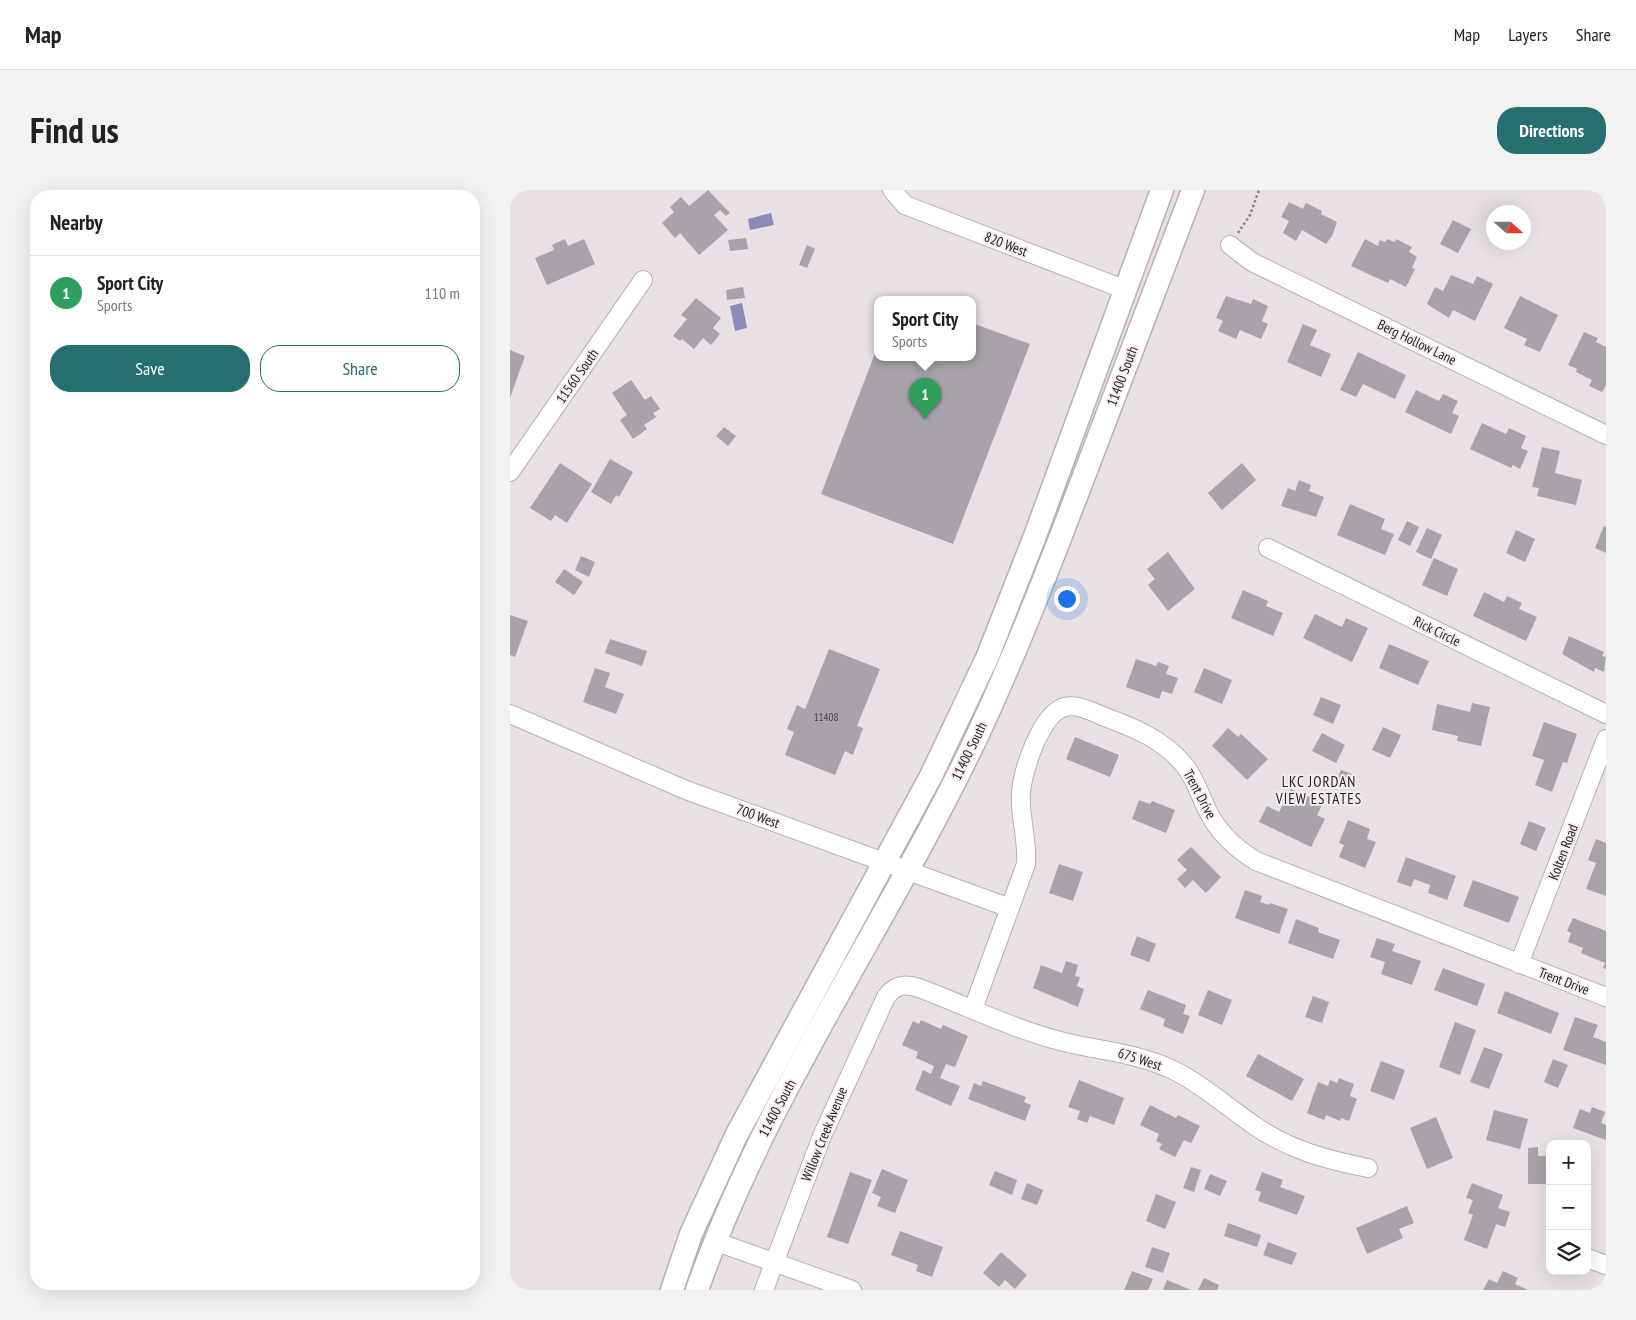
<!DOCTYPE html>
<html lang="en">
<head>
<meta charset="utf-8">
<style>
	:root { --surface:#fff; --page:#f2f2f2; --text:#222; --muted:#767676; --line:#e0e0e0; --accent:#25706f }
	body { margin:0; font-family:"PT Sans Narrow",sans-serif; background:var(--page); color:var(--text) }
	.controls { position:absolute; right:15px; bottom:15px; display:grid; overflow:hidden; border-radius:10px; box-shadow:0 5px 20px #0002 }
	.controls button { width:45px; height:45px; display:grid; place-items:center; padding:0; border:0; border-bottom:1px solid var(--line); background:var(--surface); color:var(--text); font:25px sans-serif }
	.compass { position:absolute; left:976px; top:15px; width:45px; height:45px; border-radius:50%; background:var(--surface); box-shadow:0 5px 20px #0002; rotate:111deg }
	.you { position:absolute; left:556px; top:408px; width:18px; height:18px; margin:-12px; border:4px solid #fff; border-radius:50%; background:#1a73e8; box-shadow:0 0 0 8px #1a73e833 }
	.badge { display:grid; place-items:center; width:32px; height:32px; border-radius:50%; background:var(--accent); color:#fff; font-size:16px; font-weight:700 }
	.pin { position:absolute; translate:-50% -41px; filter:drop-shadow(0 1px 2px #0008) }
	.pin::after { content:''; position:absolute; top:26px; width:18px; height:15px; background:inherit; clip-path:polygon(0 0,100% 0,50% 100%) }
	.popup { position:absolute; left:364px; top:106px; width:102px; height:65px; box-sizing:border-box; display:grid; place-content:center; border-radius:10px; background:var(--surface); filter:drop-shadow(0 1px 4px #0005); font-size:16px; white-space:nowrap; color:var(--muted) }
	.popup b { font-size:19px; color:var(--text) }
	.popup::after { content:''; position:absolute; left:50%; top:100%; margin-left:-10px; border:10px solid transparent; border-top-color:var(--surface) }
	.list { margin:0; padding:0; list-style:none }
	h2 { display:flex; justify-content:space-between; align-items:center; height:65px; margin:0; padding:0 20px; font-size:21px }
	h2 small { font-size:16px; font-weight:400; color:var(--muted) }
	.list li { display:grid; grid-template-columns:32px 1fr auto; gap:15px; align-items:center; box-sizing:border-box; height:75px; padding:0 20px; border-top:1px solid var(--line) }
	.list b { display:block; font-size:19px; white-space:nowrap }
	.list p { margin:0; font-size:16px; white-space:nowrap; color:var(--muted) }
	.list em { font-size:16px; font-style:normal; color:var(--muted) }
	.actions { display:flex; gap:10px; padding:15px 20px }
	.actions a { flex:1; padding:11px 0; border:1px solid var(--accent); border-radius:20px; text-align:center; font-size:18px; color:var(--accent) }
	.actions .main { background:var(--accent); color:#fff }
	.icon { flex:none; width:28px; height:28px; fill:none; stroke:currentColor; stroke-width:2; stroke-linecap:round; stroke-linejoin:round }
	.map { position:relative; flex:none; width:1096px; height:1100px; overflow:hidden; border-radius:20px }
	header { display:flex; align-items:center; gap:30px; box-sizing:border-box; height:70px; padding:0 25px; background:var(--surface); border-bottom:1px solid var(--line) }
	header strong { font-size:24px }
	nav { display:flex; gap:28px; margin-inline-start:auto; font-size:18px }
	.intro { display:flex; align-items:center; justify-content:space-between; box-sizing:border-box; height:120px; padding:0 30px }
	h1 { margin:0; font-size:35px }
	.button { padding:12px 22px; border-radius:20px; background:var(--accent); color:#fff; font-size:18px; font-weight:700 }
	main { display:flex; gap:30px; padding:0 30px }
	aside { flex:1; background:var(--surface); border-radius:20px; box-shadow:0 5px 20px #0002 }
	.map>svg:first-child { display:block }
	.water { fill:#8c8ab9 }
	.building { fill:#a8a3a9 }
	.lines { fill:none; stroke-linecap:round; stroke-linejoin:round }
	.minor-casing { stroke:#b7afb3; stroke-width:20 }
	.major-casing { stroke:#b7afb3; stroke-width:25 }
	.path { stroke:#888285; stroke-width:2.5; stroke-dasharray:2.5 2.5; stroke-linecap:butt }
	.minor { stroke:#fff; stroke-width:18 }
	.major { stroke:#fff; stroke-width:22 }
	.labels { text-anchor:middle; stroke-width:4; stroke-linejoin:round; paint-order:stroke }
	.number-label { font-size:11px; fill:#464244 }
	.street-label { font-size:14px; fill:#252223; stroke:#f6edf1 }
	.neighbourhood-label { font-size:15px; letter-spacing:1px; fill:#252223; stroke:#f6edf1 }
</style>
</head>
<body>
<header>
<strong>Map</strong>
<nav><a>Map</a><a>Layers</a><a>Share</a></nav>
</header>
<div class="intro"><h1>Find us</h1><a class="button">Directions</a></div>
<main>
<aside>
<h2>Nearby<small></small></h2>
<ul class="list">
<li><span class="badge" style="background:#2e9e5b">1</span><div><b>Sport City</b><p>Sports</p></div><em>110 m</em></li>
</ul>
<div class="actions"><a class="main">Save</a><a>Share</a></div>
</aside>
<div class="map">
<svg width="1096" height="1100" viewBox="0 0 1096 1100">
	<rect width="100%" height="100%" fill="#e8e0e4"/>
	<g class="water">
		<polygon points="261,23 264,35 240,40 238,29"/>
		<polygon points="232,113 237,138 225,141 220,116"/>
	</g>
	<g class="building">
		<polygon points="198,0 220,23 216,26 210,20 204,25 218,40 189,65 170,43 165,48 152,33 164,22 160,17 171,7 179,16"/>
		<polygon points="779,12 793,19 796,13 812,21 811,24 827,32 822,46 816,54 792,40 786,51 773,43 779,31 771,27"/>
		<polygon points="943,30 961,39 948,63 930,54"/>
		<polygon points="236,48 238,59 220,61 218,50"/>
		<polygon points="55,49 58,56 74,49 85,74 37,95 25,68 44,60 42,55"/>
		<polygon points="855,49 868,56 870,50 875,52 877,49 885,52 886,49 902,57 899,62 907,67 902,78 905,79 896,97 880,89 878,93 841,76"/>
		<polygon points="297,55 305,59 297,78 289,75"/>
		<polygon points="941,85 963,94 967,86 983,94 965,131 943,120 939,128 917,114 925,97 933,101"/>
		<polygon points="233,97 235,108 217,110 216,100"/>
		<polygon points="716,106 741,114 743,109 758,116 752,131 758,134 751,149 730,140 726,149 708,141 713,131 706,128"/>
		<polygon points="1010,106 1048,125 1030,162 1014,155 1017,149 994,138"/>
		<polygon points="186,108 211,128 203,138 210,144 201,155 193,148 184,159 172,149 170,151 163,146 177,129 171,125"/>
		<polygon points="462,133 520,154 443,354 311,304 367,158 368,168 462,168"/>
		<polygon points="793,134 807,140 800,155 821,164 811,187 777,172"/>
		<polygon points="1074,142 1088,148 1086,152 1096,157 1096,195 1092,202 1079,196 1082,190 1066,182 1067,179 1058,175"/>
		<polygon points="0,160 15,166 0,208"/>
		<polygon points="848,162 896,185 885,209 853,194 846,207 830,200"/>
		<polygon points="121,190 135,210 141,206 150,219 143,223 146,227 134,235 137,239 123,249 110,230 117,225 102,203"/>
		<polygon points="906,200 929,211 933,204 948,211 942,223 949,226 941,244 895,222"/>
		<polygon points="972,233 996,244 999,238 1016,246 1011,258 1018,261 1010,279 1003,275 1001,278 960,259"/>
		<polygon points="214,237 226,246 218,256 206,246"/>
		<polygon points="1032,257 1050,261 1045,283 1072,290 1066,315 1027,306 1029,298 1022,297"/>
		<polygon points="100,269 123,282 109,307 106,305 101,314 81,302"/>
		<polygon points="50,273 82,294 57,333 45,325 41,331 20,318"/>
		<polygon points="732,273 746,290 712,320 698,303"/>
		<polygon points="789,290 801,295 799,301 814,307 806,327 771,316 778,298 785,301"/>
		<polygon points="840,314 875,329 871,339 884,344 875,365 827,345"/>
		<polygon points="897,331 909,337 900,356 888,350"/>
		<polygon points="1094,336 1096,337 1096,363 1085,358"/>
		<polygon points="917,338 932,345 921,369 906,362"/>
		<polygon points="1006,340 1025,349 1015,372 996,363"/>
		<polygon points="658,362 685,399 658,421 638,395 645,389 637,379"/>
		<polygon points="71,366 85,372 79,387 65,380"/>
		<polygon points="924,368 948,379 937,406 912,395"/>
		<polygon points="54,379 73,392 64,405 45,392"/>
		<polygon points="733,400 758,411 756,416 773,423 763,446 721,428"/>
		<polygon points="974,402 994,412 997,406 1012,413 1009,419 1027,427 1016,451 963,426"/>
		<polygon points="805,424 832,437 836,428 858,438 842,472 793,448"/>
		<polygon points="0,425 18,431 5,467 0,465"/>
		<polygon points="1059,446 1094,462 1092,466 1096,467 1094,482 1085,478 1084,482 1052,464"/>
		<polygon points="100,449 137,461 132,476 95,463"/>
		<polygon points="879,454 919,471 908,495 869,478"/>
		<polygon points="319,459 370,479 347,536 353,538 343,565 335,561 325,585 275,565 284,542 277,539 287,515 295,519"/>
		<polygon points="626,469 646,476 648,472 659,476 656,484 668,488 662,504 652,501 649,509 616,497"/>
		<polygon points="85,478 100,483 95,497 114,504 106,524 73,512"/>
		<polygon points="694,478 722,490 712,514 684,502"/>
		<polygon points="811,507 831,515 823,534 803,525"/>
		<polygon points="962,513 980,517 971,556 947,551 948,546 922,540 927,514 960,522"/>
		<polygon points="1034,532 1067,544 1057,573 1053,572 1042,602 1025,595 1034,570 1022,566"/>
		<polygon points="873,537 891,545 880,568 862,560"/>
		<polygon points="718,538 728,547 731,544 758,569 737,590 702,556"/>
		<polygon points="812,543 835,555 826,573 802,561"/>
		<polygon points="565,547 609,565 600,587 556,569"/>
		<polygon points="831,580 842,584 838,594 827,590"/>
		<polygon points="781,599 813,613 807,625 815,629 801,657 749,632 757,616 769,622"/>
		<polygon points="629,610 640,614 642,611 665,620 656,643 622,629"/>
		<polygon points="838,630 860,639 857,649 866,652 855,678 829,667 834,655 829,653"/>
		<polygon points="1019,631 1036,638 1026,661 1010,654"/>
		<polygon points="1086,649 1096,653 1096,706 1076,699 1086,673 1078,670"/>
		<polygon points="681,657 711,687 696,703 683,690 675,698 667,689 677,680 667,670"/>
		<polygon points="896,667 946,686 937,710 918,703 920,695 904,689 901,697 887,692"/>
		<polygon points="549,674 573,682 563,711 539,703"/>
		<polygon points="963,690 1009,707 999,733 953,716"/>
		<polygon points="735,700 752,706 750,712 759,715 760,713 778,719 769,744 725,728"/>
		<polygon points="1063,728 1096,741 1096,779 1093,778 1095,773 1071,763 1073,758 1058,752 1061,743 1057,741"/>
		<polygon points="786,729 809,738 808,742 830,750 823,769 778,753"/>
		<polygon points="627,746 646,754 639,772 620,765"/>
		<polygon points="867,748 885,754 882,761 911,771 902,795 871,784 875,772 860,767"/>
		<polygon points="556,771 568,775 565,786 570,787 567,796 574,799 568,817 523,798 531,775 552,783"/>
		<polygon points="933,778 975,794 967,816 924,800"/>
		<polygon points="638,800 676,815 673,824 680,826 673,844 653,836 655,829 630,819"/>
		<polygon points="698,800 722,810 712,835 688,825"/>
		<polygon points="995,801 1049,823 1041,844 987,823"/>
		<polygon points="803,806 819,812 812,833 795,827"/>
		<polygon points="1065,827 1088,835 1083,847 1096,852 1096,875 1053,860"/>
		<polygon points="411,830 431,839 433,835 458,846 445,877 436,874 430,888 450,896 441,916 405,900 413,880 421,884 424,876 406,868 408,862 392,855 403,831 409,834"/>
		<polygon points="945,832 966,840 950,885 929,877"/>
		<polygon points="974,857 993,864 979,899 960,892"/>
		<polygon points="748,864 794,889 782,911 736,886"/>
		<polygon points="1043,869 1058,875 1048,898 1034,892"/>
		<polygon points="871,871 895,880 884,910 860,901"/>
		<polygon points="829,888 844,894 840,906 847,909 839,931 831,928 830,931 816,925 814,930 797,923 808,892 818,896 820,890 827,893"/>
		<polygon points="569,890 614,908 604,935 580,926 577,933 567,929 570,921 558,917"/>
		<polygon points="473,891 516,907 514,912 521,915 515,931 458,909 464,893 471,896"/>
		<polygon points="640,915 666,928 668,925 690,936 681,953 674,950 665,967 649,959 652,954 646,951 649,944 630,935"/>
		<polygon points="1082,917 1095,922 1091,933 1096,935 1096,950 1063,938 1070,919 1080,923"/>
		<polygon points="984,920 1018,929 1010,959 976,950"/>
		<polygon points="926,927 943,968 917,979 900,938"/>
		<polygon points="1028,957 1028,966 1040,966 1040,1002 1036,1002 1036,994 1018,994 1018,958"/>
		<polygon points="681,977 691,980 684,1002 673,998"/>
		<polygon points="372,979 398,990 385,1023 367,1016 371,1007 362,1003"/>
		<polygon points="485,981 507,990 502,1005 479,995"/>
		<polygon points="340,982 362,990 338,1054 317,1047"/>
		<polygon points="752,982 773,990 770,997 795,1006 787,1025 748,1011 751,1002 745,1000"/>
		<polygon points="700,984 717,991 710,1006 694,999"/>
		<polygon points="517,993 533,1000 527,1015 511,1009"/>
		<polygon points="962,993 993,1005 988,1018 1000,1022 995,1037 986,1034 977,1059 954,1050 963,1025 958,1023 963,1010 956,1008"/>
		<polygon points="646,1004 666,1012 655,1039 636,1031"/>
		<polygon points="897,1016 904,1033 889,1039 893,1048 857,1064 846,1038"/>
		<polygon points="718,1033 751,1045 747,1057 714,1046"/>
		<polygon points="390,1041 433,1057 422,1087 406,1081 408,1075 381,1065"/>
		<polygon points="758,1052 787,1063 782,1075 753,1065"/>
		<polygon points="642,1057 660,1063 653,1083 635,1077"/>
		<polygon points="491,1062 517,1085 505,1099 495,1090 489,1097 473,1083"/>
		<polygon points="622,1081 643,1089 638,1100 614,1100"/>
		<polygon points="993,1081 1008,1088 1005,1094 1018,1100 973,1100 979,1089 987,1093"/>
		<polygon points="694,1088 709,1095 707,1100 688,1100"/>
		<polygon points="657,1090 681,1100 653,1100"/>
	</g>
	<g class="lines">
		<defs>
			<g id="minor">
				<polyline points="382,0 395,15 616,100"/>
				<polyline points="720,55 742,72 1096,245"/>
				<polyline points="0,282 133,90"/>
				<polyline points="758,358 1096,524"/>
				<polyline points="0,524 176,600 500,718"/>
				<polyline points="1009,774 1096,549"/>
				<path d="M463 819 516 674C518 649 509 626 511 602 513 580 531 523 555 517 568 514 583 522 595 527 625 538 654 550 675 576 687 591 691 610 701 627 712 646 728 660 746 671L1096 807"/>
				<polyline points="204,1051 342,1100"/>
				<polyline points="1077,1068 1096,1075"/>
				<path d="M254 1100 312 946 376 807C385 795 395 793 409 798 457 816 505 840 554 852 591 861 626 863 661 879 692 894 717 917 745 936 780 960 817 970 858 978"/>
			</g>
			<g id="major">
				<polyline points="162,1100 181,1044 226,946 421,586 477,468 525,346 652,0"/>
				<path d="M187 1100C256 903 380 731 469 542 509 456 543 367 577 278 612 185 648 93 683 0"/>
			</g>
		</defs>
		<use href="#minor" class="minor-casing"/>
		<use href="#major" class="major-casing"/>
		<polyline class="path" points="728,43 740,25 749,0"/>
		<use href="#minor" class="minor"/>
		<use href="#major" class="major"/>
	</g>
	<g class="labels">
		<g class="number-label">
			<text x="316" y="531">11408</text>
		</g>
		<g class="street-label">
			<text transform="translate(496 54) rotate(21)" y="5">820 West</text>
			<text transform="translate(907 152) rotate(26)" y="5">Berg Hollow Lane</text>
			<text transform="translate(67 186) rotate(-55)" y="5">11560 South</text>
			<text transform="translate(612 186) rotate(-69)" y="5">11400 South</text>
			<text transform="translate(927 441) rotate(26)" y="5">Rick Circle</text>
			<text transform="translate(459 561) rotate(-64)" y="5">11400 South</text>
			<text transform="translate(690 604) rotate(62)" y="5">Trent Drive</text>
			<text transform="translate(248 626) rotate(20)" y="5">700 West</text>
			<text transform="translate(1053 662) rotate(-69)" y="5">Kolten Road</text>
			<text transform="translate(1054 791) rotate(21)" y="5">Trent Drive</text>
			<text transform="translate(630 869) rotate(18)" y="5">675 West</text>
			<text transform="translate(267 918) rotate(-62)" y="5">11400 South</text>
			<text transform="translate(314 944) rotate(-68)" y="5">Willow Creek Avenue</text>
		</g>
		<g class="neighbourhood-label">
			<text x="809" y="597">LKC JORDAN<tspan x="809" dy="17">VIEW ESTATES</tspan></text>
		</g>
	</g>
</svg>
<div class="controls">
<button>+</button>
<button>−</button>
<button><svg class="icon" aria-label="layers" viewBox="0 0 24 24"><path d="M12 4l9 5-9 5-9-5zM3 14l9 5 9-5"/></svg></button>
</div>
<svg class="compass" viewBox="-18 -18 36 36"><path d="M0-13l5 13h-10z" fill="#e53935"/><path d="M0 13l5-13h-10z" fill="#767676"/></svg>
<div class="you"></div>
<div class="pin badge" style="left:415px;top:229px;background:#2e9e5b">1</div>
<div class="popup"><b>Sport City</b>Sports</div>
</div>
</main>
</body>
</html>
